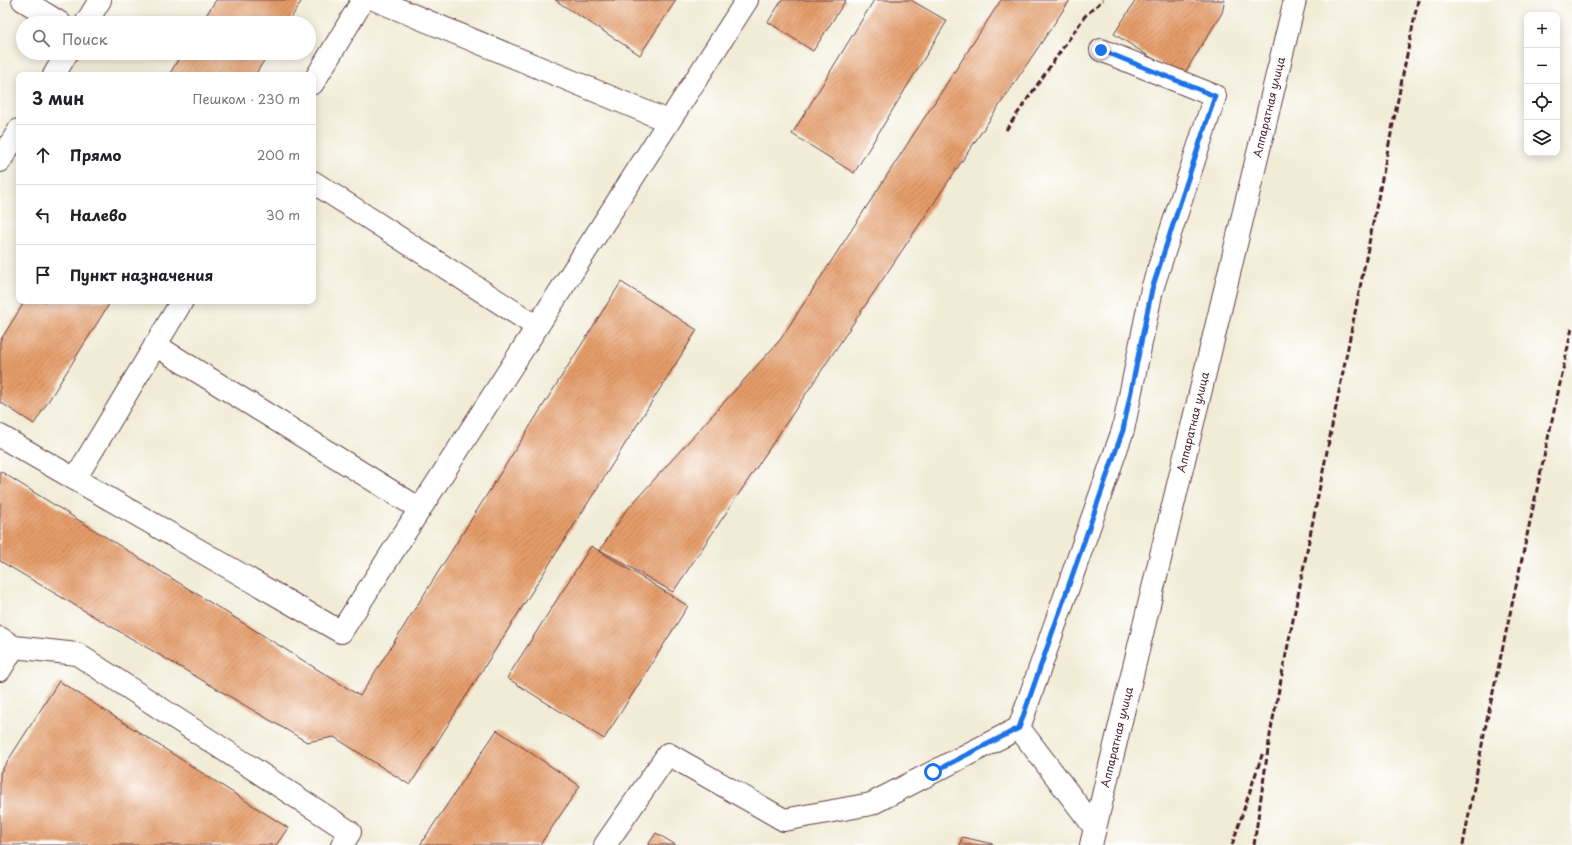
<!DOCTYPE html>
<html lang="ru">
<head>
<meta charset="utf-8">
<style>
	:root { --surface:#fff; --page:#f6f6f6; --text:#202124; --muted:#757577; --line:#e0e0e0 }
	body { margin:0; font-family:"Playpen Sans",sans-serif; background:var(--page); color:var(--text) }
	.controls { position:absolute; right:12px; top:12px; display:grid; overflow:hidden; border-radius:8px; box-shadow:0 2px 10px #0003 }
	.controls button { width:36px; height:36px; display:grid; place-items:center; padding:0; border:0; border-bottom:1px solid var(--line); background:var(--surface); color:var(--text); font:20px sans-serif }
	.stop { position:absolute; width:12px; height:12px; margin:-9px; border:3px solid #1a73e8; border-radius:50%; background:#fff }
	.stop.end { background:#1a73e8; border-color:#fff; box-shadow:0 1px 4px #0008 }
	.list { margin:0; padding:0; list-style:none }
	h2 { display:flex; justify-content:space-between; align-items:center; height:52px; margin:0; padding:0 16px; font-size:17px }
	h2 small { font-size:13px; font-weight:400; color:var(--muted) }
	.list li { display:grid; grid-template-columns:26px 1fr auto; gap:12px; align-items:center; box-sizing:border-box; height:60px; padding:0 16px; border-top:1px solid var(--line) }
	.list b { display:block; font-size:15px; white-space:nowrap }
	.list em { font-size:13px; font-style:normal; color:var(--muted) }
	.icon { flex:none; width:22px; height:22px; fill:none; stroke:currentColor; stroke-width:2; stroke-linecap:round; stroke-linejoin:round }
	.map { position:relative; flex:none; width:1572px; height:845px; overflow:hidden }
	.search { position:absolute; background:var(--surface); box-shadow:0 2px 10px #0003; left:16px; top:16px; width:300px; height:44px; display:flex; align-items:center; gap:10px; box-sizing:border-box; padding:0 14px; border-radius:22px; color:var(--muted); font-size:15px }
	.panel { position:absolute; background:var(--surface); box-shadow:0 2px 10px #0003; left:16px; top:72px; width:300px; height:232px; border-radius:8px }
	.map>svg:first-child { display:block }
	.building { fill:url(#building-hatch) }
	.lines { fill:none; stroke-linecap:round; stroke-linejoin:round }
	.minor-casing { stroke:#633e45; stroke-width:24 }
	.minor { stroke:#fff; stroke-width:22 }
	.rail { stroke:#4a1f2b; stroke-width:3; stroke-dasharray:6 3; stroke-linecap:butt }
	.route { stroke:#1a73e8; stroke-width:5 }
	.labels { text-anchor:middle; stroke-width:4; stroke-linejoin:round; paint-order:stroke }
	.street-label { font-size:11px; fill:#4a1f2b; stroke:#fff }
</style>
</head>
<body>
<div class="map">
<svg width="1572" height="845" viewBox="0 0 1572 845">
	<defs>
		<pattern id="building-hatch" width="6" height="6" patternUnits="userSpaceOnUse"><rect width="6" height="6" fill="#e59c69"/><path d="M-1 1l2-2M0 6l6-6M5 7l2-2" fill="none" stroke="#bc7f57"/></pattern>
	</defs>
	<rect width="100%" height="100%" fill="#fff"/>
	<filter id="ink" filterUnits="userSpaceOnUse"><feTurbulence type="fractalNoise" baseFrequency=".025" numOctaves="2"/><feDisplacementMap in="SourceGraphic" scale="8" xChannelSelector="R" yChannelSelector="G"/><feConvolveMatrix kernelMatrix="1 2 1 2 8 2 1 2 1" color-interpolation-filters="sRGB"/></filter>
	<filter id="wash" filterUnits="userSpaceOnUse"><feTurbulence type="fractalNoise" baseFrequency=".012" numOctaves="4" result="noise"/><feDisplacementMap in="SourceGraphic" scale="16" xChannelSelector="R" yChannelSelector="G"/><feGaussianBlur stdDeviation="0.9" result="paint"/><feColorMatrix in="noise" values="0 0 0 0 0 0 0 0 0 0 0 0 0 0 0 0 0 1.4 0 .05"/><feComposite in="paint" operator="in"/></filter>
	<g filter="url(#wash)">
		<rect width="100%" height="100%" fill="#f1ecd6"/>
		<g id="blocks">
			<g class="building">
				<polygon points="216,0 302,0 288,23 201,23"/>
				<polygon points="555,0 676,0 640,55"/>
				<polygon points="782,0 846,0 813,51 768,22"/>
				<polygon points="874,0 911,0 947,21 854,173 792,134"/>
				<polygon points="1001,0 1070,0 673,592 600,550 625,512 780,340"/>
				<polygon points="1136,0 1225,0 1222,13 1182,77 1114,34"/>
				<polygon points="182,53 269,53 255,75 169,75"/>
				<polygon points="621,282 697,330 410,785 334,737 307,742 0,561 0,471 360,696"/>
				<polygon points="25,301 111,301 34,424 0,402 0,341"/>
				<polygon points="591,546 688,606 604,739 507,678"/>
				<polygon points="59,681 288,828 276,845 0,845 0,773"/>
				<polygon points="497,730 580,786 540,845 420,845"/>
				<polygon points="656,833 676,845 648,845"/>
				<polygon points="962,837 993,844 993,845 960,845"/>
			</g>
		</g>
	</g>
	<g filter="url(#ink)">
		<use href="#blocks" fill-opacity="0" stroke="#633e45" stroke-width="1"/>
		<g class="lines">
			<defs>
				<g id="minor">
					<polyline points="23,0 60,23"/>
					<polyline points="376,0 668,121"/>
					<polyline points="86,23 100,0"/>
					<polyline points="54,75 67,53"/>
					<polyline points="313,83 363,0"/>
					<polyline points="0,161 19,130"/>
					<polyline points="313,182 536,326"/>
					<polyline points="155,345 420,509"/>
					<polyline points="0,436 341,632 747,0"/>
					<polyline points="75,479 182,301"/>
					<polyline points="0,638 14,647 77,654 350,832 342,845"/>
					<polyline points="0,670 14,647"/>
					<polyline points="1095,828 1019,728 1123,430 1152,289 1215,96 1101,50"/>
					<polyline points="605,845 668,754 784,820 871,804 1019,728"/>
					<path id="s1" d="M1091 845 1295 0"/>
				</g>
			</defs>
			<use href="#minor" class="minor-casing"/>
			<use href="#minor" class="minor"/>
			<g class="rail">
				<polyline points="1006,130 1085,16 1103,0"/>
				<polyline points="1232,845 1263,752"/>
				<polyline points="1254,845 1271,729 1418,0"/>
				<polyline points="1463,845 1485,729 1572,328"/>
			</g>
		</g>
	</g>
	<g class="lines" filter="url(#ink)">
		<polyline class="route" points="933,772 1019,728 1123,430 1152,289 1215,96 1101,50"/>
	</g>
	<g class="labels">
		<g class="street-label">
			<text dy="4" stroke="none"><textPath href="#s1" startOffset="759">Аппаратная улица</textPath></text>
			<text dy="4" stroke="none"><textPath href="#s1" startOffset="435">Аппаратная улица</textPath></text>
			<text dy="4" stroke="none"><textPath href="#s1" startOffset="111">Аппаратная улица</textPath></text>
		</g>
	</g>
</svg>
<div class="controls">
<button>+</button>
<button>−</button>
<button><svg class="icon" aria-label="locate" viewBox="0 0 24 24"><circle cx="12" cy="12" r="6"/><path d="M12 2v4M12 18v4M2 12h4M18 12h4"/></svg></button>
<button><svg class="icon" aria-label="layers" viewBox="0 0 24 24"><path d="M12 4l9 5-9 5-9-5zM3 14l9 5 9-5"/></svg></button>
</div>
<div class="stop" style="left:933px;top:772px"></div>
<div class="stop end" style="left:1101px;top:50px"></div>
<div class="search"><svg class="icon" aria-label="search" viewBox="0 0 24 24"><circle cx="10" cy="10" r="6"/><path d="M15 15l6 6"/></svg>Поиск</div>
<section class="panel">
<h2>3 мин<small>Пешком · 230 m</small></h2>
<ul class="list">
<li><svg class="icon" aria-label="ahead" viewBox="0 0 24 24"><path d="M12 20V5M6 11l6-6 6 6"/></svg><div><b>Прямо</b></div><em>200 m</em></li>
<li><svg class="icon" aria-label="left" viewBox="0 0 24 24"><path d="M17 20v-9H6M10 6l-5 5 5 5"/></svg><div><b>Налево</b></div><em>30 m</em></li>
<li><svg class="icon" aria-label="arrive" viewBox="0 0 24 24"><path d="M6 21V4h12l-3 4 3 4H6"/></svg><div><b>Пункт назначения</b></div></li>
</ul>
</section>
</div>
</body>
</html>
